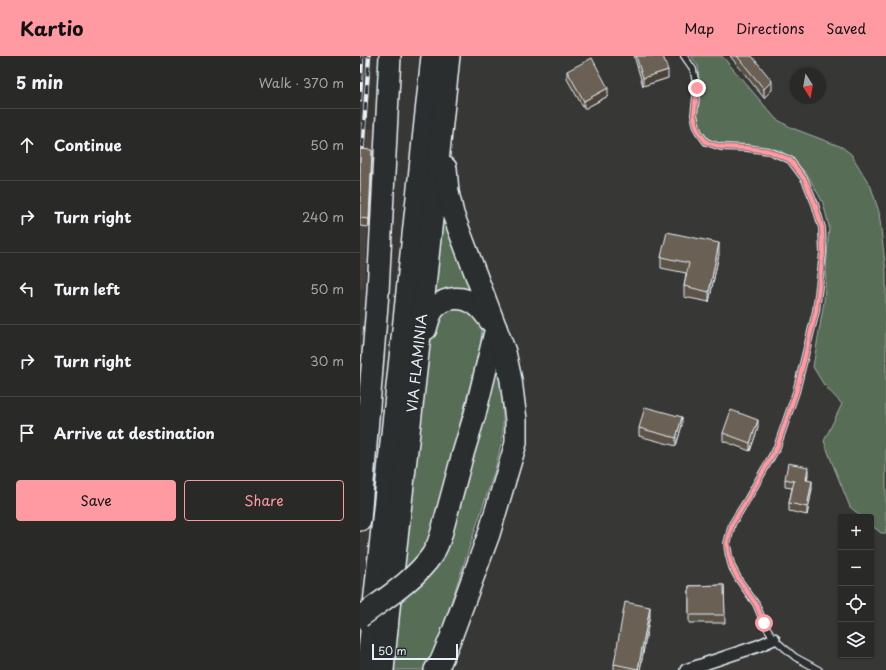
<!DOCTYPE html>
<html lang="en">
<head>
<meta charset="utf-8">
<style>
	:root { --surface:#292928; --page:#313130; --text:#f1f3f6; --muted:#a5a6a8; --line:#454545; --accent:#ff9aa2 }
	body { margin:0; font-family:"Playpen Sans",sans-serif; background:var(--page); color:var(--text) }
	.controls { position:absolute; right:12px; bottom:12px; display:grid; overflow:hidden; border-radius:4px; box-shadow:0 1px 3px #0004 }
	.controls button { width:36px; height:36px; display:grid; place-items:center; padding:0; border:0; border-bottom:1px solid var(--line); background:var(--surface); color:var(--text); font:20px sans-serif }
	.compass { position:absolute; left:430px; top:12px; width:36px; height:36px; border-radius:50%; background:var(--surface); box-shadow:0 1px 3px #0004; rotate:169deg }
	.scale { position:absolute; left:12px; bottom:10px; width:86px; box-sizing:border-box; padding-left:4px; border:2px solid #e8f1f8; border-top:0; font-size:11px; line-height:14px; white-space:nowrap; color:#e8f1f8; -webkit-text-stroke:3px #2a2d2e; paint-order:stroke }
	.stop { position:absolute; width:12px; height:12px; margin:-9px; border:3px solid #ff9aa2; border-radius:50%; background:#fff }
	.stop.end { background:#ff9aa2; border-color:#fff; box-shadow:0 1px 4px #0008 }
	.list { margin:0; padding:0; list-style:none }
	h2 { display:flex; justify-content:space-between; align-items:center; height:52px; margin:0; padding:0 16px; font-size:17px }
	h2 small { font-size:13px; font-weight:400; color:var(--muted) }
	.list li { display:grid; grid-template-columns:26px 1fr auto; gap:12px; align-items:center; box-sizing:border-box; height:72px; padding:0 16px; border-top:1px solid var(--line) }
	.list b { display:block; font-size:15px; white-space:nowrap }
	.list em { font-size:13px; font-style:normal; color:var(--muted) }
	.actions { display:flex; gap:8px; padding:12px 16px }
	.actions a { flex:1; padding:9px 0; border:1px solid var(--accent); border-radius:4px; text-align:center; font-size:14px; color:var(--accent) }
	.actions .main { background:var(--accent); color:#111 }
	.icon { flex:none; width:22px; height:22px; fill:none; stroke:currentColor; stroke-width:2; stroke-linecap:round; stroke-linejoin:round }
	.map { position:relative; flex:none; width:526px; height:614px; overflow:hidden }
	header { display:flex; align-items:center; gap:24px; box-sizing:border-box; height:56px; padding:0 20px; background:var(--accent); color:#111 }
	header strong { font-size:19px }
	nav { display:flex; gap:22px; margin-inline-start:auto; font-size:14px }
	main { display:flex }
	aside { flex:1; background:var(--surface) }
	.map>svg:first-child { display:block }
	.built { fill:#47433e }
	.green { fill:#596d57; stroke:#a0afa8 }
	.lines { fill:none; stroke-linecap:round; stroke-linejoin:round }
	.lane-casing { stroke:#e8f1f8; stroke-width:8 }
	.street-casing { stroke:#e8f1f8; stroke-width:14 }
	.highway-casing { stroke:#e8f1f8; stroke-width:24 }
	.lane { stroke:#2a2d2e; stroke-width:5.5 }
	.street { stroke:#2a2d2e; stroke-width:11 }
	.highway { stroke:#2a2d2e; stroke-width:21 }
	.rail-casing { stroke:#e8f1f8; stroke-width:4.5 }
	.rail { stroke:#2a2d2e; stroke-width:3; stroke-dasharray:9; stroke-linecap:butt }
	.highway-bridge-casing { stroke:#e8f1f8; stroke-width:24; stroke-linecap:butt }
	.highway-bridge { stroke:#2a2d2e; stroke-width:21 }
	.wall { fill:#5c5347; stroke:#e8f1f8 }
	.shaded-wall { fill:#4b4339; stroke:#e8f1f8 }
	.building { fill:#6b6052; stroke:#e8f1f8 }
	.route { stroke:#ff9aa2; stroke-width:5 }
	.labels { text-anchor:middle; stroke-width:4; stroke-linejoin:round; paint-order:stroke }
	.street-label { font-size:14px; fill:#e8f1f8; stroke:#2a2d2e }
</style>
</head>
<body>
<header>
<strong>Kartio</strong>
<nav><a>Map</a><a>Directions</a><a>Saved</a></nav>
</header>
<main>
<aside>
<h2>5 min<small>Walk · 370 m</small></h2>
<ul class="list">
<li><svg class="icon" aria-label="ahead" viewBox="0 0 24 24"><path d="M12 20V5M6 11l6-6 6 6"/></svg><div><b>Continue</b></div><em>50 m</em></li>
<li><svg class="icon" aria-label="right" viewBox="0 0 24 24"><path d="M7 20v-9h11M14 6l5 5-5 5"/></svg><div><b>Turn right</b></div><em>240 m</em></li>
<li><svg class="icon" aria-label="left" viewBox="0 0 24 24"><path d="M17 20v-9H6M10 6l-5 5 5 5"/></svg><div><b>Turn left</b></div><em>50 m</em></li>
<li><svg class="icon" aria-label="right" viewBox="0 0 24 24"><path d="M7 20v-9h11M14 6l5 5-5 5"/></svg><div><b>Turn right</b></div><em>30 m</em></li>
<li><svg class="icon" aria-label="arrive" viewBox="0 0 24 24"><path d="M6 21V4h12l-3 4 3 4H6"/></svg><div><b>Arrive at destination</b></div></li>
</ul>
<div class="actions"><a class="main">Save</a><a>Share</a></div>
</aside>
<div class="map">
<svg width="526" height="614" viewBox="0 0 526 614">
	<rect width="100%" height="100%" fill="#373735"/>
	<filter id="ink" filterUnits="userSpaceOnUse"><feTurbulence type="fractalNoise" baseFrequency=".025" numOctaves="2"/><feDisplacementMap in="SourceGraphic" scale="8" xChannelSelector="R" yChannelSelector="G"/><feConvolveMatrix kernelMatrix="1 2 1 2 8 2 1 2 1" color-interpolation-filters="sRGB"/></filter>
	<g filter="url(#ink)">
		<polygon class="built" points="0,72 14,73 4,233 0,233"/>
		<g class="green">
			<polygon points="331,0 362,0 416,63 432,72 482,91 491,98 511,131 519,156 526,216 526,477 521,477 511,469 511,461 502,461 490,451 473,409 464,385 482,348 464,329 453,311 464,246 469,170 463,147 449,121 435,105 419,94 353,86 343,78 336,60 340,36 338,10"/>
			<path d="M80 151 115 237C95 226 88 233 71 244Z"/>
			<path d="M99 248 121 267 122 275 120 291 74 467C69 482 64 495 53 506 49 511 44 515 39 519L70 280 75 260Z"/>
			<path d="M140 299 143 330V380L135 414 75 595 66 614H30L37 548C59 531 78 516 89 491Z"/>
		</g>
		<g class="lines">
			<defs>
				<polyline id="lane" points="324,0 333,13 337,32 334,59 338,75 346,86 361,91 387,92 409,95 430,104 445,124 455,148 462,172 463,197 456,255 436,336 417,391 387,444 372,468 367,488 369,500 372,511 379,524 396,548 404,567 414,583 435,601 459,614"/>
				<polyline id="street" points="326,614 398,590 414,583"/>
				<g id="highway">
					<path d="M66 273C68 266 70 256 76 251 86 240 104 240 116 249 122 253 126 260 130 265"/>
					<polyline points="102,401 115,358 136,272"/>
					<polyline points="0,464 18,236 30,0"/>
					<polyline points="7,614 72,0"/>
					<polyline points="23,614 29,552 58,297 89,0"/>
					<polyline points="75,614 81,605 91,581 129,478 156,387 156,364 151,324 145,296 93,158 88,136 86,112"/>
				</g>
			</defs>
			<use href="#lane" class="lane-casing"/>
			<use href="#street" class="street-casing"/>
			<use href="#highway" class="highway-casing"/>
			<use href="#lane" class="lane"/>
			<use href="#street" class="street"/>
			<use href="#highway" class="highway"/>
			<defs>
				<g id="rail">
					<polyline points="0,44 2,0"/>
					<polyline points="0,127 9,0"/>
				</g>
			</defs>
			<use href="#rail" class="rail-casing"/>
			<use href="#rail" class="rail"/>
			<defs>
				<path id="highway-bridge" d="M0 561C23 544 56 523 72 499 76 493 79 486 81 479L102 401"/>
			</defs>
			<use href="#highway-bridge" class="highway-bridge-casing"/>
			<use href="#highway-bridge" class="highway-bridge"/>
		</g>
		<g class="wall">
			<polygon points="274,0 303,0 308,22 283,30"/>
			<polygon points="370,0 392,0 412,34 404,42"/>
			<polygon points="207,15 248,40 224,53 207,23"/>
			<polygon points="0,93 12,103 9,171 0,170"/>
			<polygon points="359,198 349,246 324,241 324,230 326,217 301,212 301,201"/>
			<polygon points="322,369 316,390 279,380 279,372"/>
			<polygon points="398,372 390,395 363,385 363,377"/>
			<polygon points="448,419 447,424 452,433 447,459 429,455 429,447 432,432 425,431 425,423"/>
			<polygon points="364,529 365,567 329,567 329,530"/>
			<polygon points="290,559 280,614 254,614 254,608"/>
		</g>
		<g class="shaded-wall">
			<polygon points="308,14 308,22 283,30 283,22"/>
			<polygon points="412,25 412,34 404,42 404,33"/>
			<polygon points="248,32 248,40 224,53 224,45"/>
			<polygon points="12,94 12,103 9,171 9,163"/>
			<polygon points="359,187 359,198 349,246 349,236"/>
			<polygon points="322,361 322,369 316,390 316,382"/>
			<polygon points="398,364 398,372 390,395 390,387"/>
			<polygon points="448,411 448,419 446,432 446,424"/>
			<polygon points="452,425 452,433 447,459 447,451"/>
			<polygon points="290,551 290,559 280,614 278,614"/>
		</g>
		<g class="building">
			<polygon points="276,0 303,0 308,14 283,22"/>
			<polygon points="377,0 392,0 412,25 404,33"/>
			<polygon points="232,2 248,32 224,45 207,15"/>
			<polygon points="0,93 12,94 9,163 0,162"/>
			<polygon points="307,176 359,187 349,236 324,230 329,207 301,201"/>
			<polygon points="285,351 322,361 316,382 279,372"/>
			<polygon points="371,354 398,364 390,387 363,377"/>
			<polygon points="428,407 448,411 446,424 452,425 447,451 429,447 434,425 425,423"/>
			<polygon points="364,529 365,559 329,559 329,530"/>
			<polygon points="265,546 290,551 278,613 254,608"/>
		</g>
	</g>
	<g class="lines" filter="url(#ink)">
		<polyline class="route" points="337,32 334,60 338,75 346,86 361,91 387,92 409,95 430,104 445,124 455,148 462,172 463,197 456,255 436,336 417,391 387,444 372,468 367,488 369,500 372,511 379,524 396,548 404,567"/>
	</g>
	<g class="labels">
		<g class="street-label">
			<text transform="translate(57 307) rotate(-84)" y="5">VIA FLAMINIA</text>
		</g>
	</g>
</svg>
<div class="controls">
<button>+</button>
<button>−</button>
<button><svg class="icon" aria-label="locate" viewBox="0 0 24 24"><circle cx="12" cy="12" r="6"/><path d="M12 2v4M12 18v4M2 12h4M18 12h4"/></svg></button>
<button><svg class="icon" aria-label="layers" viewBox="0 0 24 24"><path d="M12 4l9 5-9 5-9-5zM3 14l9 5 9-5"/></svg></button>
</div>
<svg class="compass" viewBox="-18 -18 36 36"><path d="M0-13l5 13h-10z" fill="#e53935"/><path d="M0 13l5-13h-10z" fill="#a5a6a8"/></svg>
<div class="scale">50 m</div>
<div class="stop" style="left:404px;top:567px"></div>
<div class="stop end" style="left:337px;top:32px"></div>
</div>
</main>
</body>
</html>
